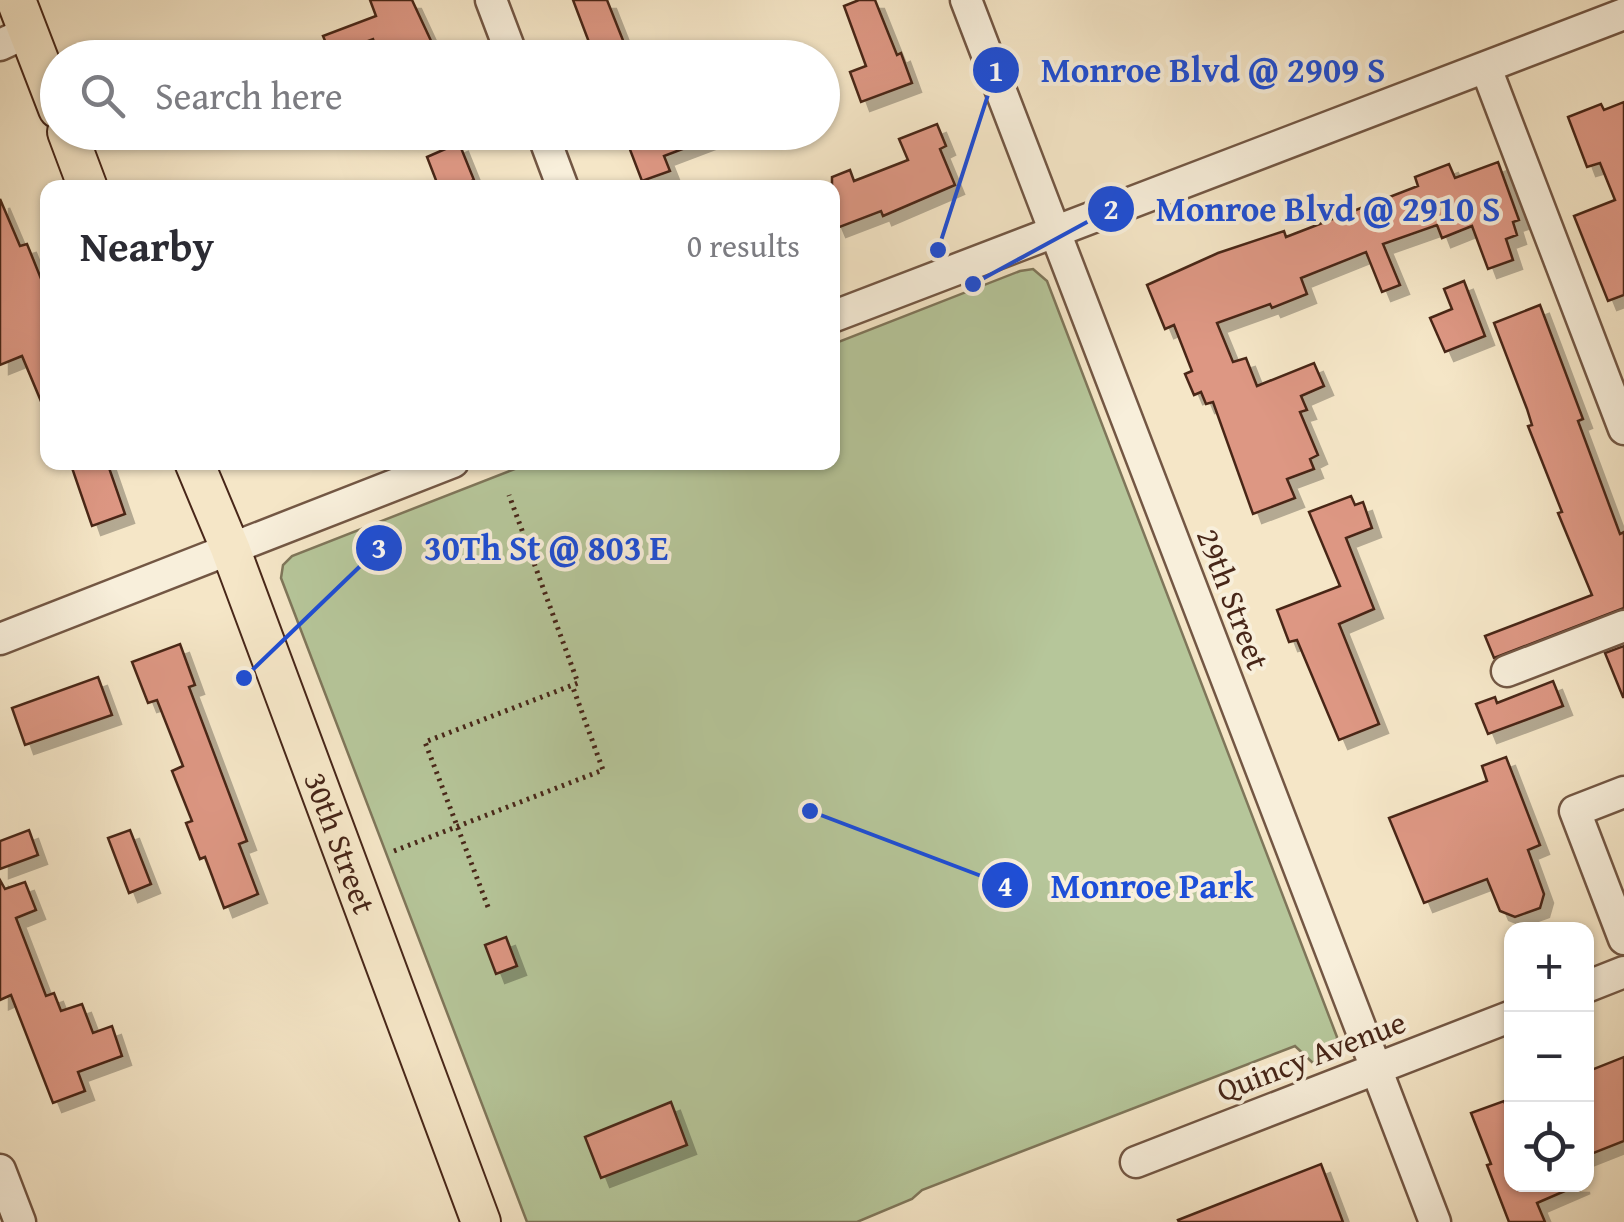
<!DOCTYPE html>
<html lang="en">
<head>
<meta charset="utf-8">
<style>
	:root { --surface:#fff; --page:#f2f2f3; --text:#2b2b33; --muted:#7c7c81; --line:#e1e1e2 }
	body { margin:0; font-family:"Gentium Book Plus",serif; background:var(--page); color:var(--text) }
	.controls { position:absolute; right:30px; bottom:30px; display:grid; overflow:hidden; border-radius:20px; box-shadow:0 2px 8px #0004 }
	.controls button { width:90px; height:90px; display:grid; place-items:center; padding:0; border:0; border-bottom:2px solid var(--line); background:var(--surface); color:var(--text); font:50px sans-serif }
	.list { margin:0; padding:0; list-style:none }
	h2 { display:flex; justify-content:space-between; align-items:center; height:130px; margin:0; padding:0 40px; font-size:42px }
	h2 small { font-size:32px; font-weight:400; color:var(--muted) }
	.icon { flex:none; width:55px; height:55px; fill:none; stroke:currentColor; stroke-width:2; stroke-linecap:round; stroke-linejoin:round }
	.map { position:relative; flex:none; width:1624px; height:1222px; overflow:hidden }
	.search { position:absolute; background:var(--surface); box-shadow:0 2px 8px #0004; left:40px; top:40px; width:800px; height:110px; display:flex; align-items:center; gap:25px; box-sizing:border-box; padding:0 35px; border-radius:55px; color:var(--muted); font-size:38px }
	.panel { position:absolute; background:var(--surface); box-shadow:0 2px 8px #0004; left:40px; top:180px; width:800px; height:290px; border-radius:20px }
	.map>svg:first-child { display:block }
	.green { fill:#b6c69a; stroke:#7f765a; stroke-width:2.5 }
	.building { fill:#dd9783; stroke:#482719; stroke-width:2.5; filter:url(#shadow) }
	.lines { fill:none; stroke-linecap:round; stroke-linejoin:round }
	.minor-casing { stroke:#735744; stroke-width:35 }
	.major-casing { stroke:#482719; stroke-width:42 }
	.path { stroke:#482719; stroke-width:5; stroke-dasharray:2.5 5; stroke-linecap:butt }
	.minor { stroke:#f8efdb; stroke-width:30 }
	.major { stroke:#f5e6c7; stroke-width:38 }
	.labels { text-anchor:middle; stroke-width:8; stroke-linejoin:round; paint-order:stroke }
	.street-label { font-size:32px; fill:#482719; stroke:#f8efdb }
	.leader { fill:none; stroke:#1d4ed8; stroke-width:4 }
	.callout-dot { fill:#1d4ed8; stroke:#f8efdb; stroke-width:4 }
	.mark-label { font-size:30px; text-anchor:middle; font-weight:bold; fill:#fff }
	.callout-label { font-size:35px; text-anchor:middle; font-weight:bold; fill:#1d4ed8; stroke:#f8efdb; stroke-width:8; stroke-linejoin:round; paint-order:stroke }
</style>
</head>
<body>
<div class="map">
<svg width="1624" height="1222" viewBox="0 0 1624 1222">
	<defs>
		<filter id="shadow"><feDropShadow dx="9" dy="9" stdDeviation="0" flood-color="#0004"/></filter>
	</defs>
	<rect width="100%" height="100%" fill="#f5e6c7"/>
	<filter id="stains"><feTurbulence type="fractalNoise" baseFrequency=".002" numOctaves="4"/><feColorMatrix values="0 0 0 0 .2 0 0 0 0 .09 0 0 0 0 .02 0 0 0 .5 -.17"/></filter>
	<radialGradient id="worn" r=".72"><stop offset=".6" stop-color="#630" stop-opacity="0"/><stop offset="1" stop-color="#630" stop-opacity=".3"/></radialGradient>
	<polygon class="green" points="1033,269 1047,281 1337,1037 1335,1053 1314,1064 1295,1046 922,1190 912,1199 857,1222 527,1222 281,578 283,565 292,556 530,463 832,462 833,344 1020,271"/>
	<g class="building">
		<polygon points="370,0 412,0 439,58 380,58 373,39 331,55 323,36 376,16"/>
		<polygon points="573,0 607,0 630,58 595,58"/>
		<polygon points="859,0 875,0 897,55 901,53 912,83 861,102 850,72 866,66 844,6"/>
		<polygon points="1624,102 1624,295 1608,301 1574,216 1615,200 1600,163 1587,167 1568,117 1601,104 1604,110"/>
		<polygon points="937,124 946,146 940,149 955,185 883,216 881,211 837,228 832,216 832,177 850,170 854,181 908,160 899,139"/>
		<polygon points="669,132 722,134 664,156 670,171 642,181 629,147"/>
		<polygon points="459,143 474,180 456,188 439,188 427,157"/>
		<polygon points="1498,162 1519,220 1513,222 1517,235 1506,239 1513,260 1488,269 1472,226 1442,238 1437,225 1383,244 1400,285 1382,292 1366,252 1301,278 1307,294 1272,308 1270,304 1217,323 1233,362 1246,358 1257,386 1314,363 1324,386 1301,396 1307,410 1300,412 1318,455 1310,459 1314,469 1287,479 1295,498 1253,514 1213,402 1206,404 1201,392 1194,395 1185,374 1192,371 1174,325 1165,329 1147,285 1218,253 1284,231 1286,237 1418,186 1415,177 1449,164 1455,178"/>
		<polygon points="0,199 20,246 27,244 48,296 48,418 22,356 0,365"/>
		<polygon points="1464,281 1485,336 1445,352 1430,318 1452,309 1444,289"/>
		<polygon points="1540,305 1583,419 1578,421 1620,534 1624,532 1624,608 1494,658 1485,636 1592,595 1558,513 1562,512 1528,426 1532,425 1527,409 1494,323"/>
		<polygon points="70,462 107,462 125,514 92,526"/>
		<polygon points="1351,496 1355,505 1363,502 1372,528 1346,538 1374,609 1339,624 1379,724 1339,740 1297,640 1289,642 1277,610 1340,586 1309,512"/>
		<polygon points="180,644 195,685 189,687 247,841 239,844 258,894 224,908 205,857 200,859 186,823 192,821 172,771 183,766 157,700 148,703 132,662"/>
		<polygon points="1624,646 1624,697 1623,697 1605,653"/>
		<polygon points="98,677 112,715 25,745 12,708"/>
		<polygon points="1553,681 1563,706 1488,734 1476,704 1495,697 1497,703"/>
		<polygon points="1506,757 1540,845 1528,850 1544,894 1540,908 1515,917 1500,911 1487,879 1424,903 1389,818 1487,781 1482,766"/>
		<polygon points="29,830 38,855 0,869 0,841"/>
		<polygon points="130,830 151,884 129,893 108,838"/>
		<polygon points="0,880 5,889 25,882 36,910 16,918 46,996 54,993 61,1011 82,1004 93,1033 112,1026 122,1056 78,1072 85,1091 53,1103 11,995 0,1000"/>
		<polygon points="506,937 517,966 496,974 485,945"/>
		<polygon points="1624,1057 1624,1141 1586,1156 1586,1072"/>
		<polygon points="1504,1101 1512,1121 1512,1184 1581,1184 1537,1203 1545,1222 1509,1222 1487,1165 1491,1164 1471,1113"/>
		<polygon points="671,1102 687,1145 601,1178 585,1137"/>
		<polygon points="1321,1164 1343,1222 1179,1222 1178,1220"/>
	</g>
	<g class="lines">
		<defs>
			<g id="minor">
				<polyline points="491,0 513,58"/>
				<polyline points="966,0 1435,1222"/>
				<polyline points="0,45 28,32"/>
				<polyline points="1486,68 1624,429"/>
				<polyline points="542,132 563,188"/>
				<polyline points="832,317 1624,14"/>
				<polyline points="0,639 453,462"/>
				<polyline points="1507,671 1624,626"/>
				<polyline points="1624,792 1575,811 1624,939"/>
				<polyline points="1586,987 1624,972"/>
				<polyline points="1136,1162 1512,1016"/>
				<polyline points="0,1170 20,1222"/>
			</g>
			<g id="major">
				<polyline points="16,0 58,109"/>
				<polyline points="67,132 88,188"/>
				<path id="s1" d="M194 462 230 548 481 1222"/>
			</g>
		</defs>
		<use href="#minor" class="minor-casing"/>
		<use href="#major" class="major-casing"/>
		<g class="path">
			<polyline points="394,851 603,770 572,685"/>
			<polyline points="488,907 425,742 578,683 509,495"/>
		</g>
		<use href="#minor" class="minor"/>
		<use href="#major" class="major"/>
	</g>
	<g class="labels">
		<g class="street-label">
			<text transform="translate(1233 599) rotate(69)" y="11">29th Street</text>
			<text dy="11" stroke="none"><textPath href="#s1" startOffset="408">30th Street</textPath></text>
			<text transform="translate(1311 1056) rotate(-21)" y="11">Quincy Avenue</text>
		</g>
	</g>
	<path class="leader" d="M938 250L996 70M973 284L1111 209M244 678L379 548M810 811L1005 885"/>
	<g class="callout-dot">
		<circle cx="938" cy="250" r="10"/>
		<circle cx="973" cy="284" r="10"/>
		<circle cx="244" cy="678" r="10"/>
		<circle cx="810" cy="811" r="10"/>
		<circle cx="996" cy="70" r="25"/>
		<circle cx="1111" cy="209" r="25"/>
		<circle cx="379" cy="548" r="25"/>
		<circle cx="1005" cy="885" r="25"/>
	</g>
	<g class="mark-label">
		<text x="996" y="81">1</text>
		<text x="1111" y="219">2</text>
		<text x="379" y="558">3</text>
		<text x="1005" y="896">4</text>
	</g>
	<g class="callout-label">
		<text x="1213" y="82">Monroe Blvd @ 2909 S</text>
		<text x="1328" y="221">Monroe Blvd @ 2910 S</text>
		<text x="546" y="560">30Th St @ 803 E</text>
		<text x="1152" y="898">Monroe Park</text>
	</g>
	<rect width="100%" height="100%" filter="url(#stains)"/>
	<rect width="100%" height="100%" fill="url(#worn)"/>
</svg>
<div class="controls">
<button>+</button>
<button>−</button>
<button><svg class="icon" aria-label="locate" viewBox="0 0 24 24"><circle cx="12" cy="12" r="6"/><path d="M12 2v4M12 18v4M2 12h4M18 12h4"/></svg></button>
</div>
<div class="search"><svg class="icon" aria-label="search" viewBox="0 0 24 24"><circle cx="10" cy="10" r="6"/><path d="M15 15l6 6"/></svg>Search here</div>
<section class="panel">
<h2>Nearby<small>0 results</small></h2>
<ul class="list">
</ul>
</section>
</div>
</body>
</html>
